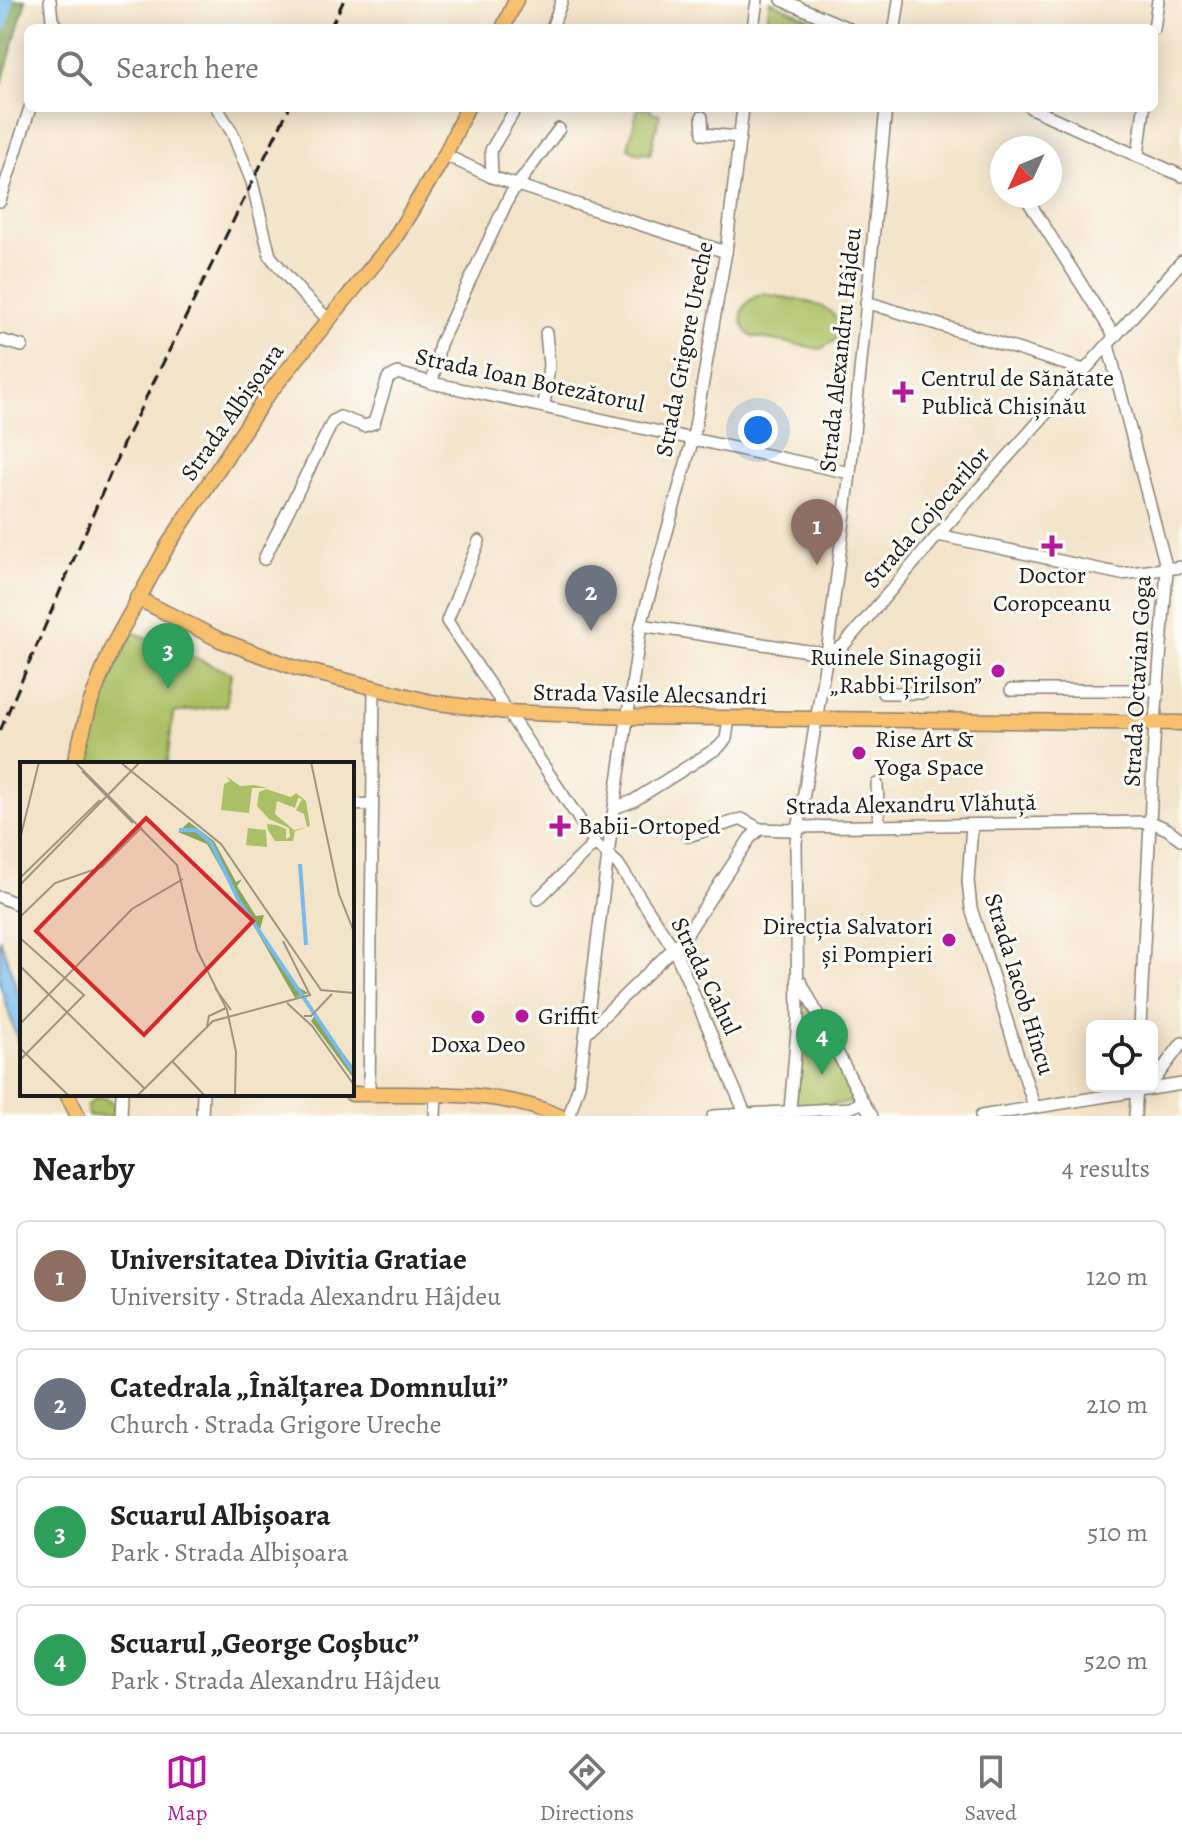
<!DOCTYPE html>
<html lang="en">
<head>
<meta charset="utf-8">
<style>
	:root { --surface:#fff; --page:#f2f2f2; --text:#222; --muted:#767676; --line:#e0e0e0; --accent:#b5179e }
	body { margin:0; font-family:Alegreya,serif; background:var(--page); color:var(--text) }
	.controls { position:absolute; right:24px; bottom:24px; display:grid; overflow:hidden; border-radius:12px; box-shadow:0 4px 20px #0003 }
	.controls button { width:72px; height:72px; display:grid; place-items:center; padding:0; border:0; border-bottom:2px solid var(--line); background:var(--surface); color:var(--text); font:40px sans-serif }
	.compass { position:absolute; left:990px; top:136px; width:72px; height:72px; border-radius:50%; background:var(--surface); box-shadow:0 4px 20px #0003; rotate:226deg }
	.you { position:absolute; left:758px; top:430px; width:28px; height:28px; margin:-20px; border:6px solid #fff; border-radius:50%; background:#1a73e8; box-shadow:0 0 0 12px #1a73e833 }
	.badge { display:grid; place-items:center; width:52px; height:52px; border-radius:50%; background:var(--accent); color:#fff; font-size:26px; font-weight:700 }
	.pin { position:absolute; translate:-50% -66px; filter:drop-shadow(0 2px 4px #0008) }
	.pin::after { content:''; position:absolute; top:42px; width:28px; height:24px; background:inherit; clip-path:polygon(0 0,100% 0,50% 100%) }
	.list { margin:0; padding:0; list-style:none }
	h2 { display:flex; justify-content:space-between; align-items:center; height:104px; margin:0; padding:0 32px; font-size:34px }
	h2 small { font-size:26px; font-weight:400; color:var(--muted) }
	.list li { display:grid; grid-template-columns:52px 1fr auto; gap:24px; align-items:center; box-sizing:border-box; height:112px; margin:0 16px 16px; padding:0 16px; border:2px solid var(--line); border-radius:12px }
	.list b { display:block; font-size:30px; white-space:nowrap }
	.list p { margin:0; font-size:26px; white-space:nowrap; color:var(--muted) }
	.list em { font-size:26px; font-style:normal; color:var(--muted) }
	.icon { flex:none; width:44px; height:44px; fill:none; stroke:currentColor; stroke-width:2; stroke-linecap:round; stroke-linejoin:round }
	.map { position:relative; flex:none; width:1182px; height:1116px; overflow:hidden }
	.search { position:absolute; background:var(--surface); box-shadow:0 4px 20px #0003; left:24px; right:24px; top:24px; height:88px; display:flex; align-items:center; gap:20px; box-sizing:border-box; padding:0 28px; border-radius:12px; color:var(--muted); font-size:30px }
	.sheet { height:616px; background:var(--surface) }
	nav { display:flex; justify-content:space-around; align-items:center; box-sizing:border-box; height:112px; border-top:2px solid var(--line); background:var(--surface); font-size:22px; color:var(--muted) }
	nav a { display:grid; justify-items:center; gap:4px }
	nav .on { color:var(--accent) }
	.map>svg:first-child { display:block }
	.green { fill:#abc064; stroke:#646e40; stroke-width:2 }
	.forest { fill:#88a65a; stroke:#52613b; stroke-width:2 }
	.water { fill:#77bbed; stroke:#4a6c84; stroke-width:2 }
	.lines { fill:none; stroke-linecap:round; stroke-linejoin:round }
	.river { stroke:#77bbed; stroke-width:16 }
	.minor-casing { stroke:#888072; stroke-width:14 }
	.major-casing { stroke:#888072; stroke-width:17 }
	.minor { stroke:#fff; stroke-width:11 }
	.major { stroke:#f8bf6c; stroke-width:14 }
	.rail { stroke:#1c1c1c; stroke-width:3; stroke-dasharray:12 6; stroke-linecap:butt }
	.poi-dot { fill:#b5179e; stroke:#fdfcf7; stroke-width:3 }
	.labels { text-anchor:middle; stroke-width:6; stroke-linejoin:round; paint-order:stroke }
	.street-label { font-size:24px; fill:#1c1c1c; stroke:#fdfcf7 }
	.poi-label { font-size:24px; fill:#1c1c1c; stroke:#fdfcf7; text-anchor:start }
	.inset-river { fill:none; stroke:#77bbed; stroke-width:4 }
	.inset-road { fill:none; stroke:#9d9383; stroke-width:2 }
	.view { fill:#d62828; fill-opacity:0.15; stroke:#d62828; stroke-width:4 }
	.inset-edge { fill:none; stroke:#1c1c1c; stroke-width:4 }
</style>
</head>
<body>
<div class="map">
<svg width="1182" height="1116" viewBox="0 0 1182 1116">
	<rect width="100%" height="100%" fill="#fdfcf7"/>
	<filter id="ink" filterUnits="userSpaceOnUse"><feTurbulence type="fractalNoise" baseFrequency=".0125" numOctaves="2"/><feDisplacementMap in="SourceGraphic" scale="16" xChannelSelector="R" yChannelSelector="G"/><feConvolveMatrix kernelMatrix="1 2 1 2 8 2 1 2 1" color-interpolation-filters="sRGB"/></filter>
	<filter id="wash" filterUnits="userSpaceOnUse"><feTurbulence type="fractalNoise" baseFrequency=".006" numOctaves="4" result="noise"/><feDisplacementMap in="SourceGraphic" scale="32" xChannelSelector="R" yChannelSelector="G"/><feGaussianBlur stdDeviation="1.8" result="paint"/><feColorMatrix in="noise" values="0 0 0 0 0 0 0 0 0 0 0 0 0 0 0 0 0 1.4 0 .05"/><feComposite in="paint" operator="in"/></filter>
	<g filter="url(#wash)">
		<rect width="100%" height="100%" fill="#f3e3c8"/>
		<g class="green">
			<polygon points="770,1 831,28 766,28"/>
			<polygon points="638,108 651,109 651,112 660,114 650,154 642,152 640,154 628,148"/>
			<path d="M764 294C789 299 851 301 837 339L821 349 751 336C734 319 742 299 764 294Z"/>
			<path d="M133 632 231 673 226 705 173 713 167 764H85C95 718 111 674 133 632Z"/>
			<polygon points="805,1000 861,1102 793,1108 801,1008"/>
			<polygon points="96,1098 105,1098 113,1102 115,1116 88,1116 87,1106"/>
		</g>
		<polygon class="forest" points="0,0 26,0 0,90"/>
		<polygon class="water" points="0,938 22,1005 22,1055 0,984"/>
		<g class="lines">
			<polyline class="river" points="0,24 6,0"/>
		</g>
	</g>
	<g filter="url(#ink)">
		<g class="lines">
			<defs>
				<g id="minor">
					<polyline points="50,0 52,20 58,28"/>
					<polyline points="782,0 848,28"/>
					<polyline points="552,28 562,0"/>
					<polyline points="753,28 757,0"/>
					<polyline points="895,28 899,0"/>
					<polyline points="1154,29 1158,0"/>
					<polyline points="217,108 232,132 252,182 270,256 303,295 328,319"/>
					<polyline points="1031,108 1182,176"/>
					<polyline points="702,117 703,134 740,137"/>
					<polyline points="445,155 492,177 726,252"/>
					<polyline points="1138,155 1144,108"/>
					<polyline points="492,177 491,150 516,108"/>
					<polyline points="1025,196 1115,337"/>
					<polyline points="0,201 30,108"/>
					<polyline points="866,302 1084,370"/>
					<polyline points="0,340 22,346"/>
					<polyline points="1108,345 1167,570 1155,722 1140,1026"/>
					<polyline points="432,383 440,344 510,195 559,129"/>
					<polyline points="544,406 549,365 546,333"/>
					<polyline points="938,535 1121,574 1182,567"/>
					<polyline points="479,541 447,621 595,843 618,864 674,949 745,1113"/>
					<polyline points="264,559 333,421 340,417 364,426 374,423 388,378 398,373 432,383 850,473"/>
					<polyline points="641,625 827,654 843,646 938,535 1182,261"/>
					<polyline points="1011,690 1158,690"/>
					<polyline points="883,693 923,693"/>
					<polyline points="877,784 879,826"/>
					<polyline points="352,805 372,804"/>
					<polyline points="614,808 633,801 719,747 726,739 729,718"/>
					<polyline points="972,825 968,881 971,908 1034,1106"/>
					<polyline points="688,836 742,819 760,829"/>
					<polyline points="0,897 22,906"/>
					<polyline points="538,899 595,843"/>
					<polyline points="801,982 863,1102"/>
					<polyline points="587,1032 684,938 750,838 760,829 790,830 798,827 1151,822 1167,829 1182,840"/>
					<polyline points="1152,1083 1182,1043"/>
					<polyline points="369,1094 374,689"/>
					<polyline points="790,1110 798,1019 796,842 827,654 850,473 886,108"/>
					<polyline points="121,1116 122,1094"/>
					<polyline points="202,1116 203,1094"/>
					<polyline points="435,1116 436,1095"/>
					<polyline points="569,1116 579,1085 614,808 641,625 693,438 726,252 743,108"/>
					<polyline points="713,1116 850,1108 863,1102 872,1116"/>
					<polyline points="981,1116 1182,1084"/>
					<polyline points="1135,1116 1137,1086"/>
				</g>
				<g id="major">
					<polyline points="503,28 516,0"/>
					<polyline points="137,598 220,640 296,668 431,702 507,712 628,717 1182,723"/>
					<polyline points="74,764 90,704 112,647 168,545 265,398 393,241 445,155 467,108"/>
					<polyline points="67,1094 78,1116"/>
					<path d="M352 1094C421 1095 494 1088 559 1116"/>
				</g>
			</defs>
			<use href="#minor" class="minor-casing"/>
			<use href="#major" class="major-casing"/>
			<use href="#minor" class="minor"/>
			<use href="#major" class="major"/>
			<g class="rail">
				<polyline points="330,28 344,0"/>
				<polyline points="0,731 124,442 289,108"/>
			</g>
		</g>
	</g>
	<g class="poi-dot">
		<path d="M899 380h8v8h8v8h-8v8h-8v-8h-8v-8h8z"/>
		<path d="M1048 534h8v8h8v8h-8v8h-8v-8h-8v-8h8z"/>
		<circle cx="998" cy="671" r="8"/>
		<circle cx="859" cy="753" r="8"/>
		<path d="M556 814h8v8h8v8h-8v8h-8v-8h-8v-8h8z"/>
		<circle cx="949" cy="940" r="8"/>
		<circle cx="522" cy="1016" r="8"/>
		<circle cx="478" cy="1017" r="8"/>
	</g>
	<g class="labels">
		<g class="street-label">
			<text transform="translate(684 349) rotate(-79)" y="8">Strada Grigore Ureche</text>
			<text transform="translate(840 350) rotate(-84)" y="8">Strada Alexandru Hâjdeu</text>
			<text transform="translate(530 380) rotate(12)" y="8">Strada Ioan Botezătorul</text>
			<text transform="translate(232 412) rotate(-55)" y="8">Strada Albișoara</text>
			<text transform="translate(926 517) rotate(-49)" y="8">Strada Cojocarilor</text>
			<text transform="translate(1137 681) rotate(-87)" y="8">Strada Octavian Goga</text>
			<text transform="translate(650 694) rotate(1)" y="8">Strada Vasile Alecsandri</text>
			<text transform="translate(911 804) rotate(-1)" y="8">Strada Alexandru Vlăhuță</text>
			<text transform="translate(706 976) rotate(64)" y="8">Strada Cahul</text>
			<text transform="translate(1020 984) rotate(73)" y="8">Strada Iacob Hîncu</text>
		</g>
		<g class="poi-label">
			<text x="921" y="386">Centrul de Sănătate<tspan x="921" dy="28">Publică Chișinău</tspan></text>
			<text x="1052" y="583" text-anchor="middle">Doctor<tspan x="1052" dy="28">Coropceanu</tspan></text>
			<text x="982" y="665" text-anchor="end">Ruinele Sinagogii<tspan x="982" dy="28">„Rabbi Țirilson”</tspan></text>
			<text x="875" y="747">Rise Art &amp;<tspan x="875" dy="28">Yoga Space</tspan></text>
			<text x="578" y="834">Babii-Ortoped</text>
			<text x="933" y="934" text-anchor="end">Direcția Salvatori<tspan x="933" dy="28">și Pompieri</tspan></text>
			<text x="538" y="1024">Griffit</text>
			<text x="478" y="1052" text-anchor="middle">Doxa Deo</text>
		</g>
	</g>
	<g transform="translate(20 762)">
		<rect width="334" height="334" fill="#f3e3c8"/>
		<path d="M206 14 220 24 234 23 248 26H232L229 51 201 48 204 22 210 19ZM246 27 271 35 276 31 286 39 290 64 275 69 273 79H255L248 68 247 62 256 63 266 67V77L270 75 269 66 249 57 237 44 239 30ZM278 36 282 37 276 48 284 52 287 65 274 68 255 52 257 39 275 46ZM228 66 246 68 247 85 226 83Z" fill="#abc064" fill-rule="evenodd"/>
		<path d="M169 60 194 79 216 120 222 117 217 124 236 154 244 153 240 167 251 186 275 223 288 231 275 236 187 82 158 70ZM295 253 334 306V317L291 259Z" fill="#88a65a"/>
		<path class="inset-river" d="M159 68H176L191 81 219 139 334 311M280 102 286 183"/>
		<path class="inset-road" d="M55 0 157 103 177 188 207 248 216 290M100 0 201 82 301 228 334 231M291 0 319 132 334 170M62 9 113 61M0 77 19 0M0 116 80 38M0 123 120 0M0 155 35 121 82 105 122 65M0 176 64 233 0 298M0 204 124 326M195 226 211 248M267 241 292 264 334 323M284 254H291L312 232M0 262 112 147 163 117M187 264 189 254 206 246M0 286 49 334M152 299 185 334M117 334 193 259 290 233 263 179M215 334 216 288"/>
		<path class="view" d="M126 56 233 159 124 273 16 169Z"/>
		<rect width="334" height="334" class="inset-edge"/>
	</g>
</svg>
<div class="controls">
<button><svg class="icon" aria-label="locate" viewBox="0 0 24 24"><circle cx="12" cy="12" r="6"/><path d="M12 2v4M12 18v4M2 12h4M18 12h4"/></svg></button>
</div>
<svg class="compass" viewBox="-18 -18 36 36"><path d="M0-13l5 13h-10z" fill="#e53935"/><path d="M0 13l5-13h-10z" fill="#767676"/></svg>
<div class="you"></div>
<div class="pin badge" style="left:817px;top:565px;background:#8d6e63">1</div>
<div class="pin badge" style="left:591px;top:631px;background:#6b7280">2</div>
<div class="pin badge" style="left:168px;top:689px;background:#2e9e5b">3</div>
<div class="pin badge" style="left:822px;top:1075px;background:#2e9e5b">4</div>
<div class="search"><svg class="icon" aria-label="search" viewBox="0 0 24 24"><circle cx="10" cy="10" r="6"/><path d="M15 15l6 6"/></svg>Search here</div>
</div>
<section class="sheet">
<h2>Nearby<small>4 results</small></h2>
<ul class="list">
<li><span class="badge" style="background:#8d6e63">1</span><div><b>Universitatea Divitia Gratiae</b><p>University · Strada Alexandru Hâjdeu</p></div><em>120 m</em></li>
<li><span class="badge" style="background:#6b7280">2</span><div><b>Catedrala „Înălțarea Domnului”</b><p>Church · Strada Grigore Ureche</p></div><em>210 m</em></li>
<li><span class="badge" style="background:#2e9e5b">3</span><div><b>Scuarul Albișoara</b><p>Park · Strada Albișoara</p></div><em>510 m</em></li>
<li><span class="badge" style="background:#2e9e5b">4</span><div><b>Scuarul „George Coșbuc”</b><p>Park · Strada Alexandru Hâjdeu</p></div><em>520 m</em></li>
</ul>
</section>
<nav>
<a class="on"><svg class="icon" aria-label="map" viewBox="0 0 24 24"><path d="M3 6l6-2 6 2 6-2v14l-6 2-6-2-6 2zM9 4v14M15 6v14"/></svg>Map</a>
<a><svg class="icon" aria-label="directions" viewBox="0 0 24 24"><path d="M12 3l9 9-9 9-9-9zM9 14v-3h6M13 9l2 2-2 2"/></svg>Directions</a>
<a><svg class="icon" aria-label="saved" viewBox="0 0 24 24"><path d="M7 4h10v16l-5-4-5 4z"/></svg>Saved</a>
</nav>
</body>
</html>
